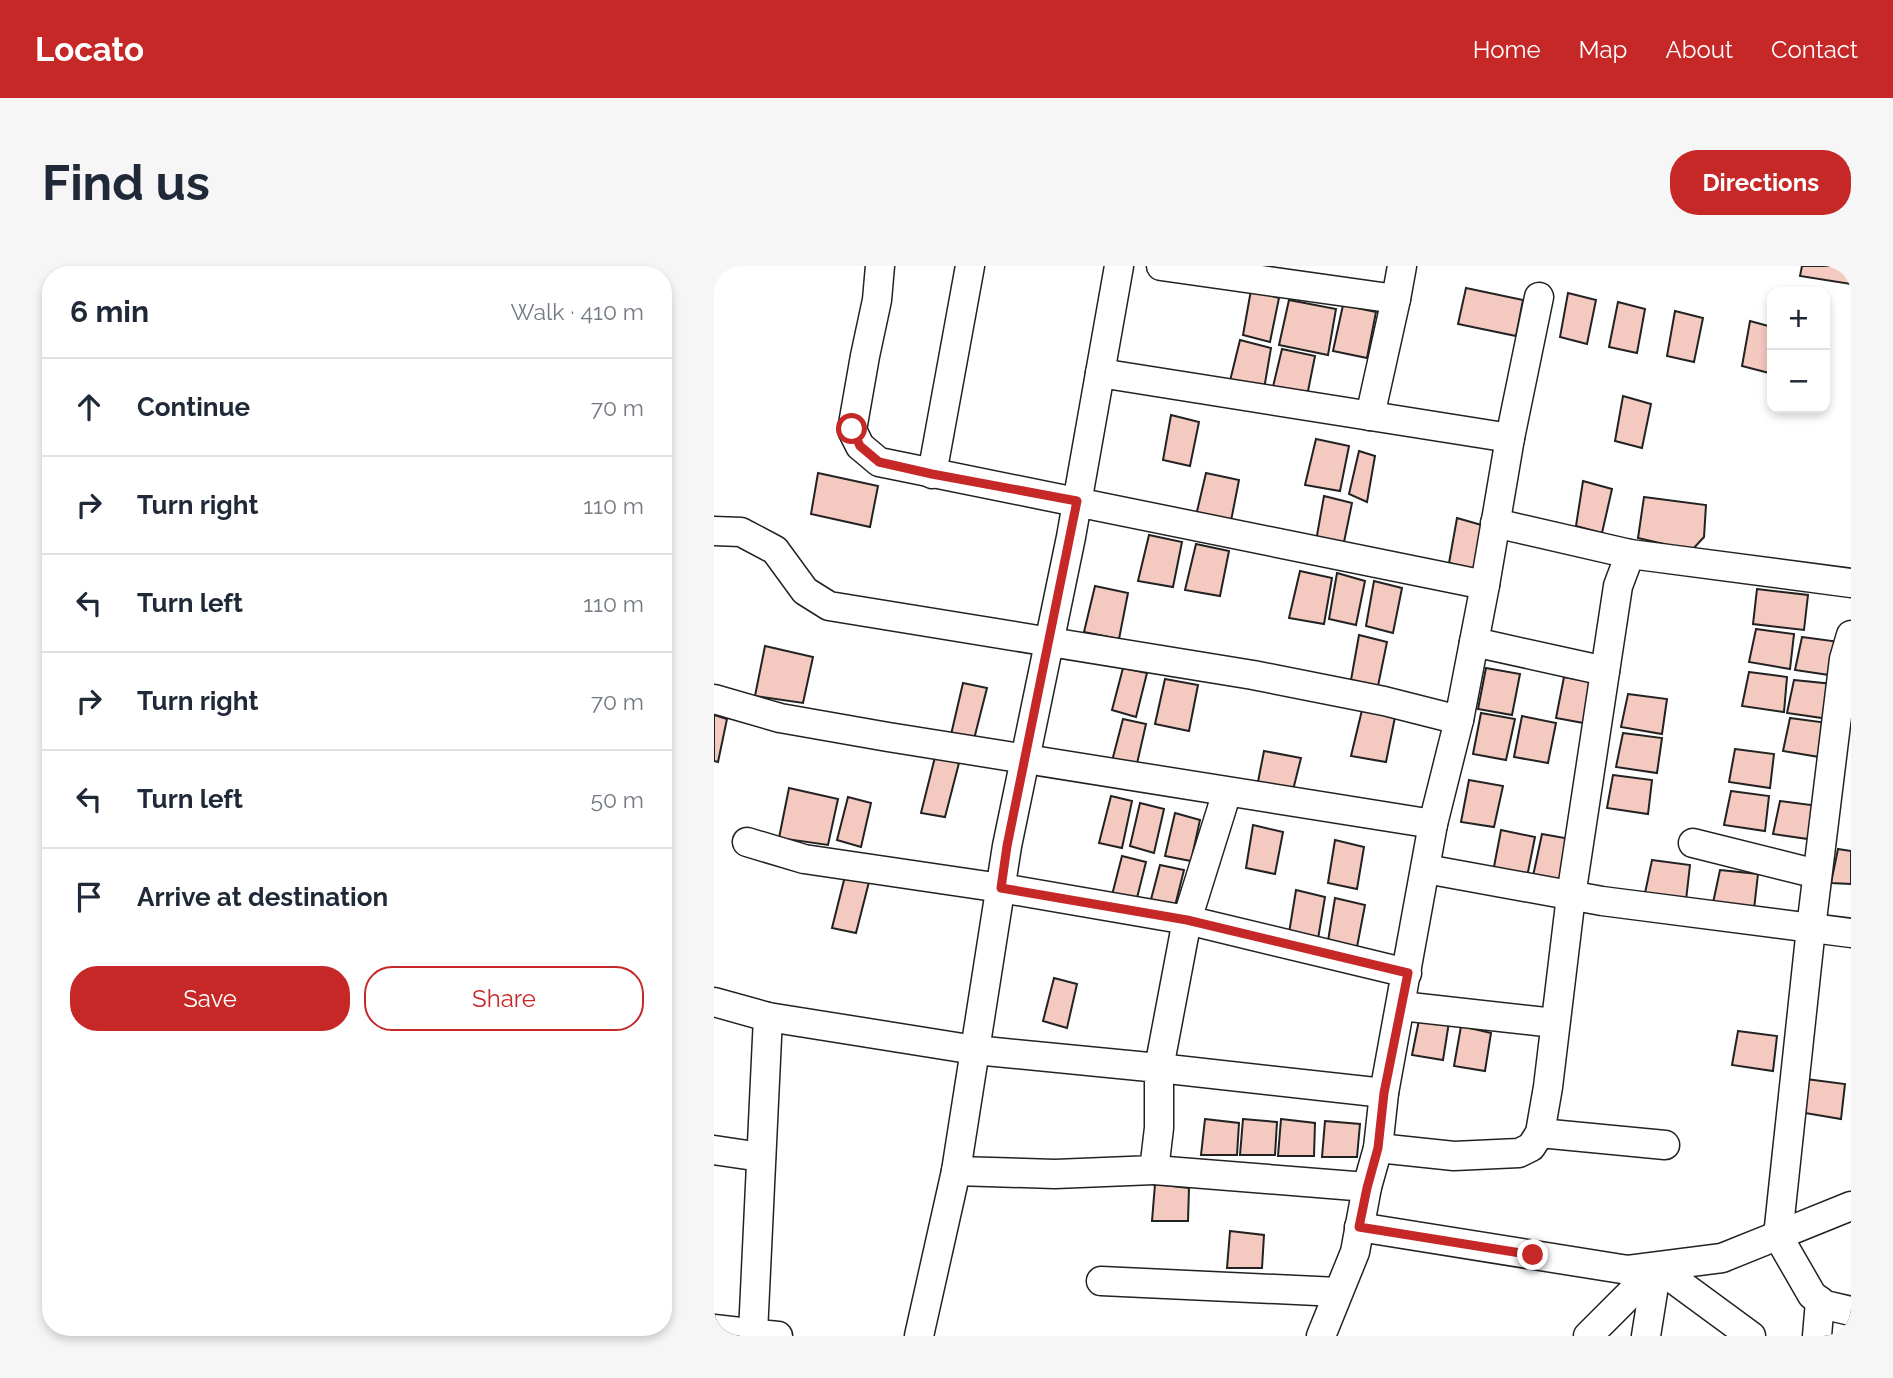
<!DOCTYPE html>
<html lang="en">
<head>
<meta charset="utf-8">
<style>
	:root { --surface:#fff; --page:#f6f6f7; --text:#1f2937; --muted:#747a83; --line:#e0e1e3; --accent:#c62828 }
	body { margin:0; font-family:Raleway,sans-serif; background:var(--page); color:var(--text) }
	.controls { position:absolute; right:21px; top:21px; display:grid; overflow:hidden; border-radius:14px; box-shadow:0 4px 10px #0003 }
	.controls button { width:63px; height:63px; display:grid; place-items:center; padding:0; border:0; border-bottom:2px solid var(--line); background:var(--surface); color:var(--text); font:35px sans-serif }
	.stop { position:absolute; width:21px; height:21px; margin:-16px; border:5px solid #c62828; border-radius:50%; background:#fff }
	.stop.end { background:#c62828; border-color:#fff; box-shadow:0 2px 7px #0008 }
	.list { margin:0; padding:0; list-style:none }
	h2 { display:flex; justify-content:space-between; align-items:center; height:91px; margin:0; padding:0 28px; font-size:30px }
	h2 small { font-size:23px; font-weight:400; color:var(--muted) }
	.list li { display:grid; grid-template-columns:46px 1fr auto; gap:21px; align-items:center; box-sizing:border-box; height:98px; padding:0 28px; border-top:2px solid var(--line) }
	.list b { display:block; font-size:26px; white-space:nowrap }
	.list em { font-size:23px; font-style:normal; color:var(--muted) }
	.actions { display:flex; gap:14px; padding:21px 28px }
	.actions a { flex:1; padding:16px 0; border:2px solid var(--accent); border-radius:28px; text-align:center; font-size:24px; color:var(--accent) }
	.actions .main { background:var(--accent); color:#fff }
	.icon { flex:none; width:38px; height:38px; fill:none; stroke:currentColor; stroke-width:2; stroke-linecap:round; stroke-linejoin:round }
	.map { position:relative; flex:none; width:1137px; height:1070px; overflow:hidden; border-radius:28px }
	header { display:flex; align-items:center; gap:42px; box-sizing:border-box; height:98px; padding:0 35px; background:var(--accent); color:#fff }
	header strong { font-size:33px }
	nav { display:flex; gap:38px; margin-inline-start:auto; font-size:24px }
	.intro { display:flex; align-items:center; justify-content:space-between; box-sizing:border-box; height:168px; padding:0 42px }
	h1 { margin:0; font-size:49px }
	.button { padding:18px 32px; border-radius:28px; background:var(--accent); color:#fff; font-size:24px; font-weight:700 }
	main { display:flex; gap:42px; padding:0 42px }
	aside { flex:1; background:var(--surface); border-radius:28px; box-shadow:0 4px 10px #0003 }
	.map>svg:first-child { display:block }
	.building { fill:#f3c9c0; stroke:#222; stroke-width:2 }
	.lines { fill:none; stroke-linecap:round; stroke-linejoin:round }
	.minor-casing { stroke:#222; stroke-width:31 }
	.minor { stroke:#fff; stroke-width:28 }
	.route { stroke:#c62828; stroke-width:9 }
</style>
</head>
<body>
<header>
<strong>Locato</strong>
<nav><a>Home</a><a>Map</a><a>About</a><a>Contact</a></nav>
</header>
<div class="intro"><h1>Find us</h1><a class="button">Directions</a></div>
<main>
<aside>
<h2>6 min<small>Walk · 410 m</small></h2>
<ul class="list">
<li><svg class="icon" aria-label="ahead" viewBox="0 0 24 24"><path d="M12 20V5M6 11l6-6 6 6"/></svg><div><b>Continue</b></div><em>70 m</em></li>
<li><svg class="icon" aria-label="right" viewBox="0 0 24 24"><path d="M7 20v-9h11M14 6l5 5-5 5"/></svg><div><b>Turn right</b></div><em>110 m</em></li>
<li><svg class="icon" aria-label="left" viewBox="0 0 24 24"><path d="M17 20v-9H6M10 6l-5 5 5 5"/></svg><div><b>Turn left</b></div><em>110 m</em></li>
<li><svg class="icon" aria-label="right" viewBox="0 0 24 24"><path d="M7 20v-9h11M14 6l5 5-5 5"/></svg><div><b>Turn right</b></div><em>70 m</em></li>
<li><svg class="icon" aria-label="left" viewBox="0 0 24 24"><path d="M17 20v-9H6M10 6l-5 5 5 5"/></svg><div><b>Turn left</b></div><em>50 m</em></li>
<li><svg class="icon" aria-label="arrive" viewBox="0 0 24 24"><path d="M6 21V4h12l-3 4 3 4H6"/></svg><div><b>Arrive at destination</b></div></li>
</ul>
<div class="actions"><a class="main">Save</a><a>Share</a></div>
</aside>
<div class="map">
<svg width="1137" height="1070" viewBox="0 0 1137 1070">
	<rect width="100%" height="100%" fill="#fff"/>
	<g class="building">
		<polygon points="1088,0 1137,0 1137,18 1086,10"/>
		<polygon points="752,22 809,34 802,70 744,58"/>
		<polygon points="537,24 565,32 556,76 529,69"/>
		<polygon points="854,27 882,34 873,78 846,71"/>
		<polygon points="575,34 622,43 614,89 565,79"/>
		<polygon points="904,36 931,43 923,87 895,81"/>
		<polygon points="629,39 662,46 653,92 619,85"/>
		<polygon points="961,45 989,52 980,96 953,90"/>
		<polygon points="1036,55 1058,61 1058,91 1055,107 1028,100"/>
		<polygon points="526,74 557,82 549,129 514,123"/>
		<polygon points="568,83 601,90 592,135 557,129"/>
		<polygon points="909,130 937,138 928,182 901,175"/>
		<polygon points="457,149 485,156 476,200 449,194"/>
		<polygon points="602,173 635,180 626,225 591,219"/>
		<polygon points="645,185 661,190 653,236 635,228"/>
		<polygon points="104,207 164,220 156,261 97,248"/>
		<polygon points="492,207 525,214 516,260 481,254"/>
		<polygon points="869,215 898,223 888,267 862,260"/>
		<polygon points="610,230 638,237 629,281 602,275"/>
		<polygon points="930,231 992,239 990,271 979,283 963,281 924,272"/>
		<polygon points="743,252 771,260 762,304 735,297"/>
		<polygon points="435,269 468,276 459,321 424,315"/>
		<polygon points="482,278 515,285 506,330 471,324"/>
		<polygon points="586,305 618,312 610,358 575,352"/>
		<polygon points="623,307 651,315 642,359 615,353"/>
		<polygon points="660,315 688,322 679,367 652,360"/>
		<polygon points="381,320 414,327 405,373 370,366"/>
		<polygon points="1043,323 1094,329 1090,364 1039,358"/>
		<polygon points="1042,363 1080,368 1076,403 1035,396"/>
		<polygon points="645,369 673,376 664,420 637,414"/>
		<polygon points="1088,371 1126,376 1122,410 1081,404"/>
		<polygon points="51,380 99,391 89,437 41,430"/>
		<polygon points="409,402 433,407 422,451 398,444"/>
		<polygon points="772,402 806,408 798,449 764,443"/>
		<polygon points="1035,406 1073,411 1070,446 1028,440"/>
		<polygon points="850,411 884,417 875,458 842,452"/>
		<polygon points="451,413 484,419 475,465 441,458"/>
		<polygon points="1080,414 1119,418 1115,453 1073,447"/>
		<polygon points="249,417 273,422 259,477 236,473"/>
		<polygon points="914,428 953,433 948,468 907,461"/>
		<polygon points="648,444 681,451 672,496 637,490"/>
		<polygon points="767,447 801,453 792,494 759,488"/>
		<polygon points="0,449 13,453 4,496 0,495"/>
		<polygon points="808,450 842,457 834,497 800,491"/>
		<polygon points="1076,452 1114,457 1111,492 1069,485"/>
		<polygon points="409,453 432,458 422,502 398,495"/>
		<polygon points="909,467 948,472 943,507 902,501"/>
		<polygon points="1021,483 1060,488 1056,522 1015,516"/>
		<polygon points="550,485 587,492 577,532 542,526"/>
		<polygon points="221,491 245,497 231,551 207,547"/>
		<polygon points="899,509 938,514 934,548 893,542"/>
		<polygon points="755,514 789,520 780,561 747,556"/>
		<polygon points="75,522 124,533 114,579 65,572"/>
		<polygon points="1017,525 1055,530 1051,565 1010,559"/>
		<polygon points="397,530 418,535 408,582 385,577"/>
		<polygon points="134,531 157,537 147,581 123,574"/>
		<polygon points="1066,535 1105,540 1101,574 1059,568"/>
		<polygon points="426,537 450,543 440,587 416,580"/>
		<polygon points="461,547 486,554 477,595 451,590"/>
		<polygon points="539,559 569,566 561,608 532,602"/>
		<polygon points="787,564 821,571 813,611 779,606"/>
		<polygon points="828,568 862,574 853,615 819,610"/>
		<polygon points="621,574 650,581 643,623 614,617"/>
		<polygon points="1124,583 1137,585 1137,618 1117,617"/>
		<polygon points="408,590 432,596 421,640 397,633"/>
		<polygon points="938,594 976,599 972,634 931,627"/>
		<polygon points="446,599 470,604 459,648 435,641"/>
		<polygon points="1006,604 1044,608 1040,643 999,637"/>
		<polygon points="132,606 156,612 142,667 118,662"/>
		<polygon points="582,624 611,631 604,673 575,667"/>
		<polygon points="621,632 651,639 643,681 614,675"/>
		<polygon points="340,712 363,718 353,762 329,755"/>
		<polygon points="706,749 735,756 729,794 698,789"/>
		<polygon points="747,760 777,767 771,805 740,800"/>
		<polygon points="1024,765 1063,770 1059,805 1018,799"/>
		<polygon points="1092,813 1131,818 1127,853 1085,846"/>
		<polygon points="491,853 525,857 523,889 487,889"/>
		<polygon points="529,853 563,856 561,889 526,889"/>
		<polygon points="567,853 601,857 600,890 564,890"/>
		<polygon points="611,855 646,858 643,891 608,891"/>
		<polygon points="441,918 475,922 474,955 438,955"/>
		<polygon points="516,965 550,969 548,1002 513,1002"/>
	</g>
	<g class="lines">
		<defs>
			<g id="minor">
				<polyline points="166,0 163,34 151,90 138,164 146,180 165,196 771,319"/>
				<polyline points="447,0 682,33 688,0"/>
				<polyline points="386,107 796,172"/>
				<polyline points="656,150 682,33"/>
				<polyline points="218,208 256,0"/>
				<polyline points="781,257 916,288 1137,317"/>
				<polyline points="0,265 27,266 61,284 91,325 115,340 539,409 670,435 745,454"/>
				<polyline points="1137,369 1130,393 1097,662 1064,970 1098,1029 1111,1039 1137,1045"/>
				<polyline points="760,376 891,405"/>
				<polyline points="0,433 66,452 174,471 719,558"/>
				<polyline points="513,526 473,654 445,802 670,827"/>
				<polyline points="33,576 90,593 287,622 473,654 693,707"/>
				<polyline points="979,577 1103,608"/>
				<polyline points="712,603 888,635 1137,667"/>
				<polyline points="0,736 54,751 261,784 445,802 445,862 440,904 341,908 242,905"/>
				<polyline points="687,740 841,757"/>
				<polyline points="826,867 951,879"/>
				<polyline points="664,882 740,890 805,887 817,881 826,867 834,821 857,630 904,320 916,288"/>
				<polyline points="0,884 47,891"/>
				<polyline points="440,904 653,921"/>
				<polyline points="645,961 914,1004 1008,992 1137,940"/>
				<polyline points="943,1001 1037,1070"/>
				<polyline points="387,1015 624,1026"/>
				<polyline points="0,1063 64,1070"/>
				<polyline points="39,1067 54,751"/>
				<polyline points="205,1070 242,905 293,580 357,271 405,0"/>
				<polyline points="607,1070 641,986 653,921 664,882 670,827 719,558 745,454 771,319 796,172 825,31"/>
				<polyline points="874,1070 943,1001"/>
				<polyline points="932,1070 943,1001"/>
				<polyline points="1103,1070 1106,1035"/>
			</g>
		</defs>
		<use href="#minor" class="minor-casing"/>
		<use href="#minor" class="minor"/>
	</g>
	<g class="lines">
		<polyline class="route" points="138,163 146,180 165,196 218,208 363,235 293,580 287,622 473,654 694,707 670,827 664,882 653,922 645,961 819,989"/>
	</g>
</svg>
<div class="controls">
<button>+</button>
<button>−</button>
</div>
<div class="stop" style="left:138px;top:163px"></div>
<div class="stop end" style="left:819px;top:989px"></div>
</div>
</main>
</body>
</html>
